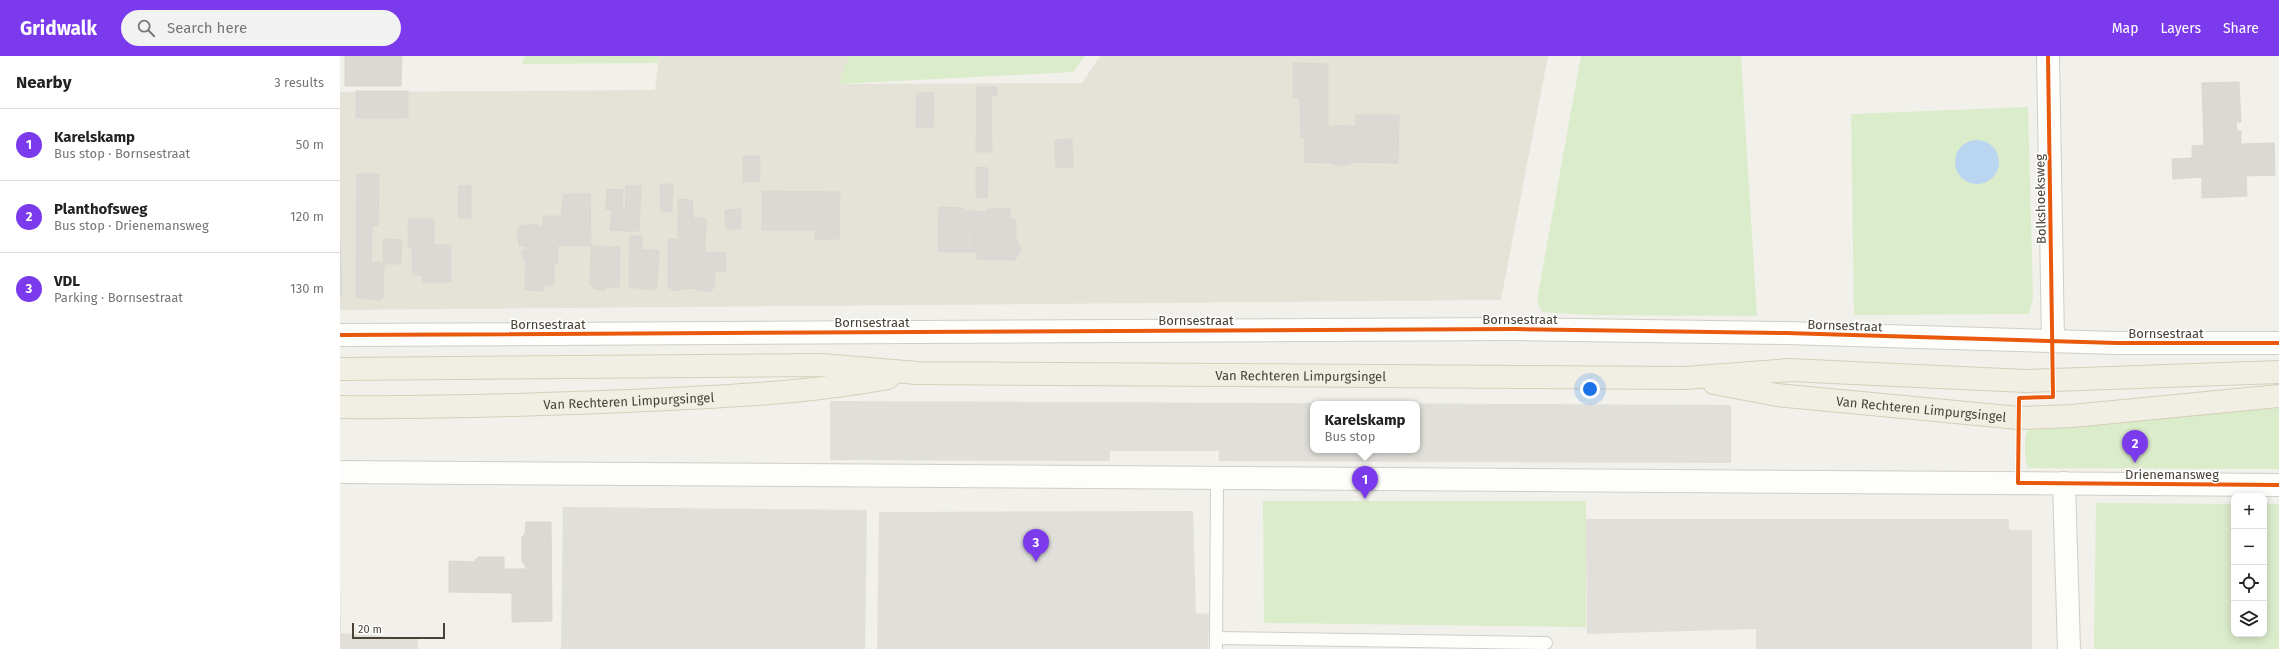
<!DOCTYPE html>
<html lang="en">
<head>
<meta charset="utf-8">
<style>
	:root { --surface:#fff; --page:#f2f2f2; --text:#222; --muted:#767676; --line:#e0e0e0; --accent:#7c3aed }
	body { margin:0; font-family:"Fira Sans",sans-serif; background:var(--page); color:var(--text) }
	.controls { position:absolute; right:12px; bottom:12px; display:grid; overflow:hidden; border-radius:8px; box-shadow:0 2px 10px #0003 }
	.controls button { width:36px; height:36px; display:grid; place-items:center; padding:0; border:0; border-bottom:1px solid var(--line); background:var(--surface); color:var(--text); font:20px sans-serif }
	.scale { position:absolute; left:12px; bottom:10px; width:93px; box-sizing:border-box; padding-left:4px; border:2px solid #484336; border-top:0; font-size:11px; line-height:14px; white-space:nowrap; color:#484336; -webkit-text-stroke:3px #fff; paint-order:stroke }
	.you { position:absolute; left:1250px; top:333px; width:14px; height:14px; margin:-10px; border:3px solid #fff; border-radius:50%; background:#1a73e8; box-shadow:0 0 0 6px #1a73e833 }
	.badge { display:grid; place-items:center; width:26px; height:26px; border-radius:50%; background:var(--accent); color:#fff; font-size:13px; font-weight:700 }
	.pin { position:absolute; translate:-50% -33px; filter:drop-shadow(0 1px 2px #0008) }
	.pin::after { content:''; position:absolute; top:21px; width:14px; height:12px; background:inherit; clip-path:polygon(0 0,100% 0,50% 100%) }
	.popup { position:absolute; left:970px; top:345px; width:110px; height:52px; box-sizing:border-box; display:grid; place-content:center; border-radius:8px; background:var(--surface); filter:drop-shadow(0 1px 3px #0005); font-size:13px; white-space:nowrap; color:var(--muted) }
	.popup b { font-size:15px; color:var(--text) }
	.popup::after { content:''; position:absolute; left:50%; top:100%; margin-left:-8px; border:8px solid transparent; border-top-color:var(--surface) }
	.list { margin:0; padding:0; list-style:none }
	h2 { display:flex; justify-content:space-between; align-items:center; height:52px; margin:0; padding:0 16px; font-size:17px }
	h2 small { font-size:13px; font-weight:400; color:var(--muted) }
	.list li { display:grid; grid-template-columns:26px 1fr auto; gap:12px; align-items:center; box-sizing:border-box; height:72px; padding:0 16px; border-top:1px solid var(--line) }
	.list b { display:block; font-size:15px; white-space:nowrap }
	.list p { margin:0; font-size:13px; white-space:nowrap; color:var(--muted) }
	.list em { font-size:13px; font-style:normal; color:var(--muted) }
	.icon { flex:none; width:22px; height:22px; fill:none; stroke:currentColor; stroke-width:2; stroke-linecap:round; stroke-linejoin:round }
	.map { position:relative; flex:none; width:1939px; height:593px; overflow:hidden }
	header { display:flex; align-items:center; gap:24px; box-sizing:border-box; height:56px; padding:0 20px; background:var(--accent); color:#fff }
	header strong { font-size:19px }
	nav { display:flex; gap:22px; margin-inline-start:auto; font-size:14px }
	.search { width:280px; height:36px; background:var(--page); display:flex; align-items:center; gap:10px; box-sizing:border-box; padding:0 14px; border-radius:22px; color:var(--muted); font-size:15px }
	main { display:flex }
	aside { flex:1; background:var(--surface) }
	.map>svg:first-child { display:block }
	.residential { fill:#e5e3d8 }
	.industrial { fill:#e2dfd9 }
	.green { fill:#dbeccb }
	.parking { fill:#e0dfda; fill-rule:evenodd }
	.water { fill:#bad5f0 }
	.building { fill:#dbd9d3; stroke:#d9d7d1 }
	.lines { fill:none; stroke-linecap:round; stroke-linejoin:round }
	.service-casing { stroke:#cfcec8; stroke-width:14 }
	.minor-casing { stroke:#cfcec8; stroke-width:24 }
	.primary-casing { stroke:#d4cfb8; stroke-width:24 }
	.service { stroke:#fdfdfc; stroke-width:12 }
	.minor { stroke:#fdfdfc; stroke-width:22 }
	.primary { stroke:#f1efe4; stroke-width:22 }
	.cycleway-casing { stroke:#fff; stroke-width:6 }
	.cycleway { stroke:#e8590c; stroke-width:4 }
	.labels { text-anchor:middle; stroke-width:3; stroke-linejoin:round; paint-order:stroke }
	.street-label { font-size:13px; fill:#484336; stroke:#fff }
</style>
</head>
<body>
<header>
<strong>Gridwalk</strong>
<div class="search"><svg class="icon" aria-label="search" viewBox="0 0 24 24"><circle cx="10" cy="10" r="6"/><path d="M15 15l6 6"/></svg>Search here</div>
<nav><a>Map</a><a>Layers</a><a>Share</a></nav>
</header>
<main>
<aside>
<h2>Nearby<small>3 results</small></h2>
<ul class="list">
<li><span class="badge">1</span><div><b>Karelskamp</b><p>Bus stop · Bornsestraat</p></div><em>50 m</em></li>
<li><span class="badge">2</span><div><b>Planthofsweg</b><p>Bus stop · Drienemansweg</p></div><em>120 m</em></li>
<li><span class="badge">3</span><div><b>VDL</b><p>Parking · Bornsestraat</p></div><em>130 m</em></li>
</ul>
</aside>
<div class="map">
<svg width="1939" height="593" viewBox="0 0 1939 593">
	<rect width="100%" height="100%" fill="#f1f0eb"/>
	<polygon class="residential" points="319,0 510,0 498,28 742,27 760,0 1208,0 1161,244 0,254 0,36 315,34"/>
	<polygon class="industrial" points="0,527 1,577 78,583 78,593 0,593"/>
	<g class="green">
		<polygon points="185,0 319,0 318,7 182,8"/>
		<polygon points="510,0 745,0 733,16 498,28"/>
		<polygon points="1241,0 1401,0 1417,260 1251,259 1203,256 1200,253 1197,244"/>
		<polygon points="1688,51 1693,242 1689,258 1514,259 1511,58"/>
		<path d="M1939 352V413L1688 412C1684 400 1683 380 1690 369L1788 364Z"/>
		<polygon points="923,445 1246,445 1246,571 924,567"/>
		<polygon points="1756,447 1894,448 1894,578 1924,578 1924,448 1939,448 1939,593 1754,593"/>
	</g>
	<g class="parking">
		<path d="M490 345 1391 349V407L879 405V395H770V405L490 404ZM973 348H1077V394H973Z"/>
		<polygon points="223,451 527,454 525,593 221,593"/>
		<polygon points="853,455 856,557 869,558 868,593 537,593 539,456"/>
		<polygon points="1246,463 1669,463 1669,474 1692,474 1692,593 1416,593 1416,573 1247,578"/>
	</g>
	<circle class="water" cx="1637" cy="106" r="22"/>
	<g class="building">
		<polygon points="5,0 62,0 61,30 5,30"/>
		<polygon points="953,7 988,8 988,71 1005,69 1016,71 1016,59 1059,59 1058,107 1013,106 1008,109 996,109 992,107 964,106 965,82 961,82 960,42 953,42"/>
		<polygon points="1899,26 1901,66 1896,66 1897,75 1901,75 1901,88 1934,87 1935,119 1906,120 1907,140 1862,142 1862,121 1833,123 1832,103 1852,102 1852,90 1864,89 1862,27"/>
		<polygon points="637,31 657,31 657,40 651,40 652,96 636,96"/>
		<rect x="16" y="35" width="52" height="27"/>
		<polygon points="577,37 594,37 593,72 576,71"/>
		<polygon points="732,83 733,111 716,112 715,84"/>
		<polygon points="403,100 420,100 420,125 403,126"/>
		<polygon points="636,111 648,112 647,142 636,141"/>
		<polygon points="17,118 39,118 38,170 32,169 31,206 43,206 43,183 62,184 61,208 44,208 43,241 40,244 16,241"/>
		<polygon points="320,128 333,128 332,156 321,155"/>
		<polygon points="131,129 131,162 118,162 119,130"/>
		<polygon points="286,130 301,130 299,175 285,175"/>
		<polygon points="267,133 283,134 282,154 284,154 285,175 270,174 272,154 266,153"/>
		<polygon points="422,135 500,136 499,183 475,183 475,174 422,174"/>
		<polygon points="224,138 250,138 251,190 218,189 218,207 214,207 214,229 204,229 204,235 185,234 186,204 182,202 182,195 186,193 186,190 179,190 177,173 183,169 197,169 202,172 203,160 221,160"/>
		<polygon points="338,143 352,144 351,232 333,235 331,232 328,232 328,183 338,183"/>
		<polygon points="352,144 353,162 366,162 365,196 386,197 386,215 375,215 374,232 369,236 351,232"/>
		<polygon points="599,151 624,152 624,155 636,155 635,196 598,196"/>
		<polygon points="401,153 401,173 386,173 385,154"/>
		<polygon points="647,153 670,153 670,163 676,164 676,183 681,193 675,204 637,203 637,196 635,196 636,155 647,156"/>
		<polygon points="68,163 94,163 94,189 111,189 111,226 82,226 82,219 73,219 72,191 68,191"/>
		<polygon points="290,180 302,180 302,194 319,194 317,232 312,234 289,231"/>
		<polygon points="0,182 2,241 0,240"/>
		<polygon points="251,190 280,191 279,231 266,231 266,234 254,233 254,230 250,230"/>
		<polygon points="186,466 211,466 212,565 172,566 172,537 109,536 109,505 134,506 138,501 164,501 164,513 186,513 185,509 182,506 182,481 185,478"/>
	</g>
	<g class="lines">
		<defs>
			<g id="service">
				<polyline points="876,582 1206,587"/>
				<polyline points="876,593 877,421"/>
			</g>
			<g id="minor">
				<polyline points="1708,0 1713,285"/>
				<polyline points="0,279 1175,273 1446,277 1777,287 1939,287"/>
				<polyline points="0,416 1939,429"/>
				<polyline points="1724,427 1729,593"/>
			</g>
			<g id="primary">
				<path id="s1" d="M0 313 482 309 577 317 1345 322 1449 314 1686 325 1939 316"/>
				<path id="s2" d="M1374 327 1437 339 1679 362 1732 360 1939 340"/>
				<path id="s3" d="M0 351C96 352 191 349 287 345 374 341 462 338 548 322"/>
			</g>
		</defs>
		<use href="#service" class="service-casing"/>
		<use href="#minor" class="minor-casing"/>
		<use href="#primary" class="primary-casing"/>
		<use href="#service" class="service"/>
		<use href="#minor" class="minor"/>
		<use href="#primary" class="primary"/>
		<defs>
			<g id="cycleway">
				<polyline points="1708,0 1713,341 1679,342 1678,427 1939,429"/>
				<polyline points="0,279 1175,273 1446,277 1777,287 1939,287"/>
			</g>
		</defs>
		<use href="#cycleway" class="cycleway-casing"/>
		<use href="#cycleway" class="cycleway"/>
	</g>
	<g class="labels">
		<g class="street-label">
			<text transform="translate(1700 143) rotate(-91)" y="5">Bolkshoeksweg</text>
			<text x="1180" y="268">Bornsestraat</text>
			<text x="856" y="269">Bornsestraat</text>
			<text x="532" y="271">Bornsestraat</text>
			<text x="208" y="273">Bornsestraat</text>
			<text transform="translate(1505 269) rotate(2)" y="5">Bornsestraat</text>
			<text x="1826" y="282">Bornsestraat</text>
			<text dy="5" stroke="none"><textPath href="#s1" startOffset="961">Van Rechteren Limpurgsingel</textPath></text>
			<text dy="5" stroke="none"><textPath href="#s3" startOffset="289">Van Rechteren Limpurgsingel</textPath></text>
			<text dy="5" stroke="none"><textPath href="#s2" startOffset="209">Van Rechteren Limpurgsingel</textPath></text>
			<text x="1832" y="423">Drienemansweg</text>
		</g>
	</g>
</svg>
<div class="controls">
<button>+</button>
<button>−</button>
<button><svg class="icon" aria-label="locate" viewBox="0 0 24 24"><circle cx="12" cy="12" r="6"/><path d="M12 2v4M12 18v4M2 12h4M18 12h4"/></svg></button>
<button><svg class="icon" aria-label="layers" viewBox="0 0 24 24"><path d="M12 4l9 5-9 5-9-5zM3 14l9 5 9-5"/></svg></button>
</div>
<div class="scale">20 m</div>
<div class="you"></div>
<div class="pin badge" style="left:1025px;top:443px">1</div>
<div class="popup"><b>Karelskamp</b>Bus stop</div>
<div class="pin badge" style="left:1795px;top:407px">2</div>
<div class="pin badge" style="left:696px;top:506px">3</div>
</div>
</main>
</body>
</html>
